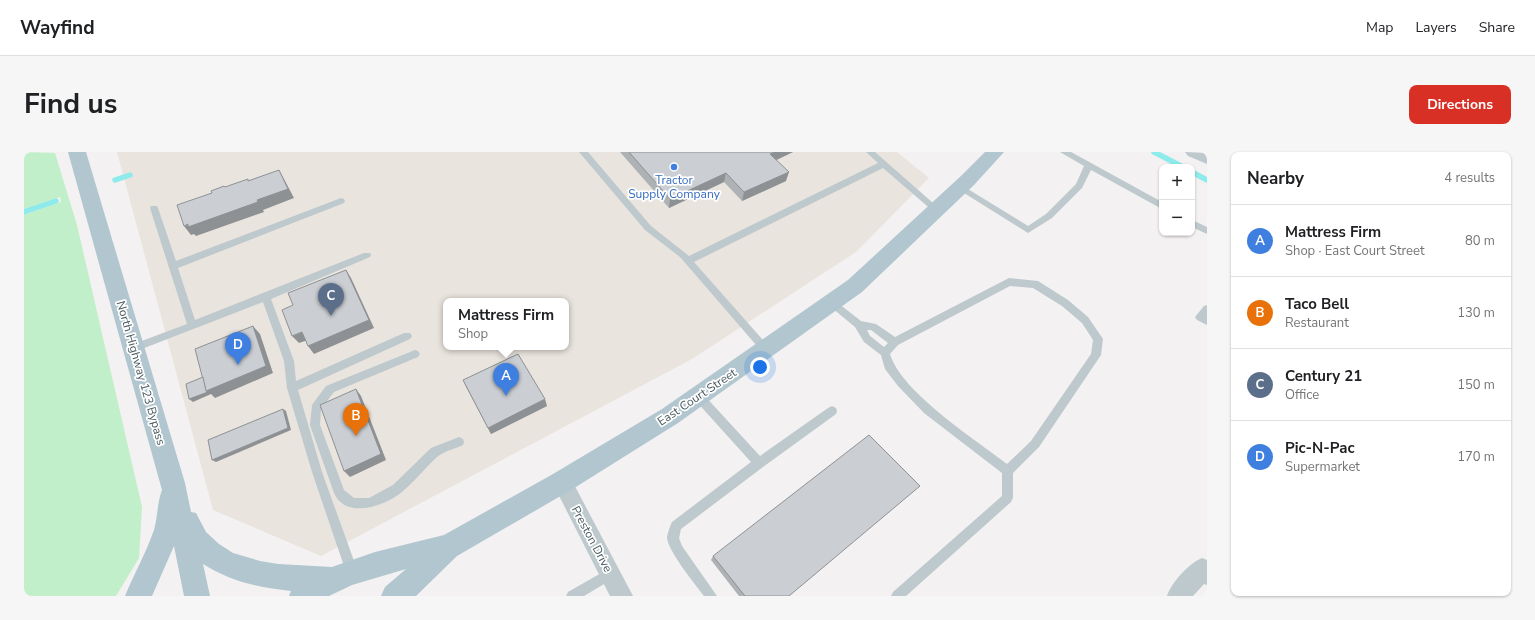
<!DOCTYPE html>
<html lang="en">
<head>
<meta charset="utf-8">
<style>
	:root { --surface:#fff; --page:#f6f6f6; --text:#202124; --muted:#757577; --line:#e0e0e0; --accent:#d93025 }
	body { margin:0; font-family:"Nunito Sans",sans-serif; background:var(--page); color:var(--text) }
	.controls { position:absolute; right:12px; top:12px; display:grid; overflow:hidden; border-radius:8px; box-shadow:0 1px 3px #0004 }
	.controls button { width:36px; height:36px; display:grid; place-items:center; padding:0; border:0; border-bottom:1px solid var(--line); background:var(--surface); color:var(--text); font:20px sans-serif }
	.you { position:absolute; left:736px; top:215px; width:14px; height:14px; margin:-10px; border:3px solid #fff; border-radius:50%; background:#1a73e8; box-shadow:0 0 0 6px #1a73e833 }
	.badge { display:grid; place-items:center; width:26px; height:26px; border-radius:50%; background:var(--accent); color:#fff; font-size:13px; font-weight:700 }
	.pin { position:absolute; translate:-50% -33px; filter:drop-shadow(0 1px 2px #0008) }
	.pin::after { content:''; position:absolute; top:21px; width:14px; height:12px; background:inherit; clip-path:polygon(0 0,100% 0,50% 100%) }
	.popup { position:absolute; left:419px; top:146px; width:126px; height:52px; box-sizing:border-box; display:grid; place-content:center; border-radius:8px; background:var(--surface); filter:drop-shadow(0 1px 3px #0005); font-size:13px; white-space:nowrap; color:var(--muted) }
	.popup b { font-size:15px; color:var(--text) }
	.popup::after { content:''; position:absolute; left:50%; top:100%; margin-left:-8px; border:8px solid transparent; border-top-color:var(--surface) }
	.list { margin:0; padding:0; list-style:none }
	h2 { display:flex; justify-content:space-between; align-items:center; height:52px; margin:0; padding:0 16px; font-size:17px }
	h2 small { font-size:13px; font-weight:400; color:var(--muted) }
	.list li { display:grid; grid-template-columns:26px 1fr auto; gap:12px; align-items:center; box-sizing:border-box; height:72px; padding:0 16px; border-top:1px solid var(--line) }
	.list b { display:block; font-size:15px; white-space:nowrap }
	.list p { margin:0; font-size:13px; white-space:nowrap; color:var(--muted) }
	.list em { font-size:13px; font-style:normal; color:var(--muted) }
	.map { position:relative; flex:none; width:1183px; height:444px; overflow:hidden; border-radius:8px }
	header { display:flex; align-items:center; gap:24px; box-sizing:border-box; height:56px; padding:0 20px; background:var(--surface); border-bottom:1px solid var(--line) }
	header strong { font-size:19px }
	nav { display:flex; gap:22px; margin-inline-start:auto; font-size:14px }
	.intro { display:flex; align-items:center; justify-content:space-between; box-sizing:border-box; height:96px; padding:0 24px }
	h1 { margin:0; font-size:28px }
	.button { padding:10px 18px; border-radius:8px; background:var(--accent); color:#fff; font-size:14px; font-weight:700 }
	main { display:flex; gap:24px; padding:0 24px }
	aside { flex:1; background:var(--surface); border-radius:8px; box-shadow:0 1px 3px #0004 }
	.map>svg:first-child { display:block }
	.commercial { fill:#eae4de; fill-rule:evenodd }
	.green { fill:#c1efc9 }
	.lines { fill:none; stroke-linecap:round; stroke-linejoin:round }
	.stream { stroke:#8febeb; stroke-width:5.5 }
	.service { fill:#bdc9cd; fill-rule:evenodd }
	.minor { fill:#bdc9cd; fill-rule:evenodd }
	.primary { fill:#b1c6cf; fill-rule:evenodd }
	.wall { fill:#afb2b5 }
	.shaded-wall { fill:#8e9194 }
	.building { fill:#cbcfd3; stroke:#8e9194 }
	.shop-dot { fill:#3f7fe0; stroke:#fff; stroke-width:1.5 }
	.labels { text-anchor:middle; stroke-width:3.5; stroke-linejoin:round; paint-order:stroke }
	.shop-label { font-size:12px; fill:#366cbe; stroke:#fff }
	.street-label { font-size:12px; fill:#49595e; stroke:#fff }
</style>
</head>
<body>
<header>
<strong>Wayfind</strong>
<nav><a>Map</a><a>Layers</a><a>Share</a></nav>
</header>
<div class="intro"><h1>Find us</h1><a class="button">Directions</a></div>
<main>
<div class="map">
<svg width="1183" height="444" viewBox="0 0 1183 444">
	<rect width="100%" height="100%" fill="#f3f1f1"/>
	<path class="commercial" d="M93 0H873L905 26 832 100 668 207 297 404 189 358ZM422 149H542V195H422Z"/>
	<polygon class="green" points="0,0 31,1 53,73 118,355 115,406 92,444 0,444 0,63 37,50 36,45 0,57"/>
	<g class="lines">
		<g class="stream">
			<polyline points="1130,0 1159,15"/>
			<polyline points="1168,20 1183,28"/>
			<polyline points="91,28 106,23"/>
			<polyline points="0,60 32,49"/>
		</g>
		<g class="service">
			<polygon points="555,0 564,0 627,74 665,104 854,11 842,0 851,0 917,58 913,61 910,60 859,16 670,110 745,195 747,198 745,201 742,202 739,201 656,105 621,78"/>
			<polygon points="1036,0 1047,0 1138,50 1138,57 1067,18 1058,36 1028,66 1004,81 932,36 936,33 939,34 1004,74 1022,62 1052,32 1060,14"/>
			<polygon points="317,46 320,47 321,49 320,51 154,116 171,168 340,101 346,101 347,103 346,105 247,147 270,209 272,229 380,181 386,181 388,184 386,187 274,238 298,320 334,420 332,424 328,426 324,424 322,420 288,320 263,236 260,209 239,150 110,200 107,199 105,196 107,193 163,172 126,56 127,54 133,54 134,56 152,109"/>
			<polygon points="1168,68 1183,75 1183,82 1168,75"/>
			<path d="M985 126 1014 129 1044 148 1064 165 1077 184 1079 187 1077 203 1015 295 989 321V346L987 350 882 444H867L869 440 978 344V321L900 261 874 234 861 217 857 203 840 190 831 175 802 151 804 148H810L837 169 852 172 871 185ZM986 134 1009 136 1038 154 1058 171 1069 188 1067 202 1007 289 983 312C951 287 878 241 866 202L874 193ZM843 178H847L864 191 860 195 846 184Z"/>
			<polygon points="1183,153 1183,173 1173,168 1171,165 1180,154"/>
			<path d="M391 198 394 199 396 202 394 205 310 240 297 257 296 273 320 338 330 346H345L369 333 407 296 435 285 439 287 440 290 439 293C431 297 420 299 413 305 401 316 391 329 378 340 361 354 322 368 310 341L286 273 288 253 302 234Z"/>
			<path d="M675 240 679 242 736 304 804 256 808 254 812 256 813 259 812 262 739 315 657 377 655 386 658 394 693 444H680C671 432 643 398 643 385 644 380 646 374 648 370L727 310 671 248 670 245 671 242Z"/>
			<polygon points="586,416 590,418 592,422 590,426 560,444 542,444 544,440"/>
		</g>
		<g class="minor">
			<polygon points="1161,0 1183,1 1183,12 1164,4"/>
			<polygon points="538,320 545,323 609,444 586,444 528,330 531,323"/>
			<path d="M1178 406 1183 408V433L1180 432 1169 444H1143C1148 430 1164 412 1178 406Z"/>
		</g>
		<path class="primary" d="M44 0H62L161 331 167 360 172 361 182 380 195 392 209 401 236 409 254 412 308 415 351 400 420 383 529 322 638 257 824 128 938 23 961 0H980L950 33 838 140 654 271 547 338 433 404 392 444H357L361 435 382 417 328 433 305 444H265L267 439C235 436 206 429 179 412L186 444H160L150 394 128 444H101C110 422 122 401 130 378 134 364 133 351 138 338Z"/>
	</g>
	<g class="wall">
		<polygon points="596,0 769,0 752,8 762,29 718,49 700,30 645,56"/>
		<polygon points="439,228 523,254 467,282 442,235"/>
		<polygon points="689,404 765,444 715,444 687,408"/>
	</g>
	<g class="shaded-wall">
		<polygon points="751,0 769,0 744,12 746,2"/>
		<polygon points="255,18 260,27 270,46 239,58 240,60 172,84 170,82 167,83 160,74 233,48"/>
		<polygon points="765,20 762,29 718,49 720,40"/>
		<polygon points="702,21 700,30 645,56 646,47"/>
		<polygon points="322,118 327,126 350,176 290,202 284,194"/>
		<polygon points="229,174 236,182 249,221 191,246 187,242 169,250 165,247 182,239"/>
		<polygon points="278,180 284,188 275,191 268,184"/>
		<polygon points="332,237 337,244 362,308 326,325 320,319"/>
		<polygon points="521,247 523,254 467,282 464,276"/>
		<polygon points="259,257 262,259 267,278 192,310 188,308"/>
	</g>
	<g class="building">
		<polygon points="605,0 751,0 746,2 765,20 720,40 702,21 646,47"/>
		<polygon points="255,18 264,37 233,48 234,50 164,75 164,72 160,74 153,53 188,41 187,39 200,34 201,35 224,27 224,29"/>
		<polygon points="322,118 345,168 284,194 278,180 268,184 258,158 269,153 264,141"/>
		<polygon points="229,174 242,214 182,239 171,197"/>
		<polygon points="494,202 521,247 464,276 439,228"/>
		<polygon points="179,225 182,239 184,240 165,247 162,232"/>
		<polygon points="332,237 357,302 320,319 296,253"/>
		<polygon points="259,257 264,276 188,308 184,288"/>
		<polygon points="845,283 896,334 765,444 721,444 689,404"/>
	</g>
	<circle class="shop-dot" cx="650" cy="15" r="4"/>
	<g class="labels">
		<g class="shop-label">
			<text x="650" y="32">Tractor<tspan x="650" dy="14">Supply Company</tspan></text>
		</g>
		<g class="street-label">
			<text transform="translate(117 221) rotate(74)" y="4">North Highway 123 Bypass</text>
			<text transform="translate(673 245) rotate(-34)" y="4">East Court Street</text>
			<text transform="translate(568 387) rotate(62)" y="4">Preston Drive</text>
		</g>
	</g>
</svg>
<div class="controls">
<button>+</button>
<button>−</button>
</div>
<div class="you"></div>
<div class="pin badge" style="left:482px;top:244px;background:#3f7fe0">A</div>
<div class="popup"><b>Mattress Firm</b>Shop</div>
<div class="pin badge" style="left:332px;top:284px;background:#e8710a">B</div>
<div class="pin badge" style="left:307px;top:164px;background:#5c6f8a">C</div>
<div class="pin badge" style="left:214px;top:213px;background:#3f7fe0">D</div>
</div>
<aside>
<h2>Nearby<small>4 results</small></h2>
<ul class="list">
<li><span class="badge" style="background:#3f7fe0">A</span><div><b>Mattress Firm</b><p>Shop · East Court Street</p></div><em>80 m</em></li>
<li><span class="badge" style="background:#e8710a">B</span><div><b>Taco Bell</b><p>Restaurant</p></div><em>130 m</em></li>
<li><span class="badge" style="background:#5c6f8a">C</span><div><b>Century 21</b><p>Office</p></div><em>150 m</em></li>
<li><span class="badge" style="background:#3f7fe0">D</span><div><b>Pic-N-Pac</b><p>Supermarket</p></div><em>170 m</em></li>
</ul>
</aside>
</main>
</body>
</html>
